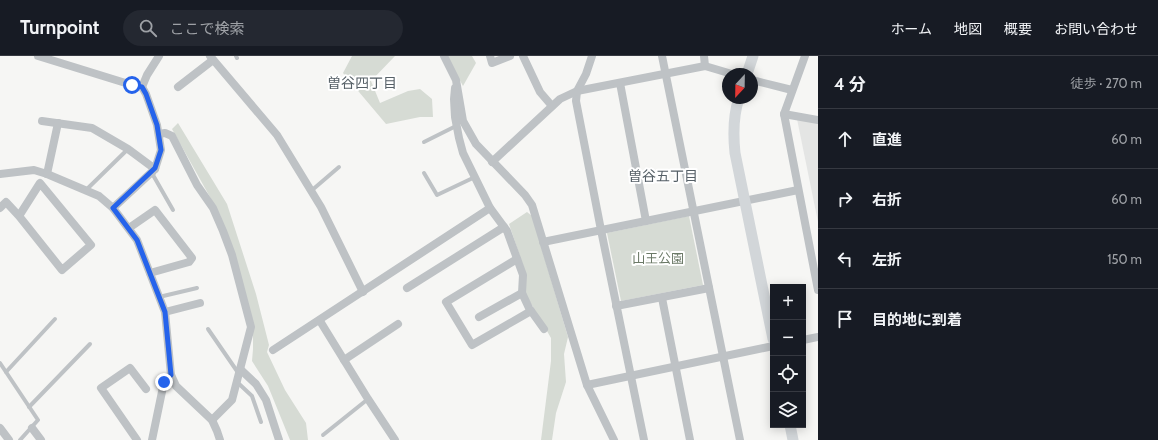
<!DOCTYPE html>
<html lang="ja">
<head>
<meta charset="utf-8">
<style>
	:root { --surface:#171b24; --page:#242831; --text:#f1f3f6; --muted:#9ea1a6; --line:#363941 }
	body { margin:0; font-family:Cabin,"Noto Sans JP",sans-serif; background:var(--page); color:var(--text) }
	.controls { position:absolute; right:12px; bottom:12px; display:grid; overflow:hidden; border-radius:0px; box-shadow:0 2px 10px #0003 }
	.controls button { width:36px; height:36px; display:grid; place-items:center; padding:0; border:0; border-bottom:1px solid var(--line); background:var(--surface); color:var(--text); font:20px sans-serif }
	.compass { position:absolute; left:722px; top:12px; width:36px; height:36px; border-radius:50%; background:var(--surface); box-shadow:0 2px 10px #0003; rotate:202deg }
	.stop { position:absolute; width:12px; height:12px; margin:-9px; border:3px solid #2563eb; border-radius:50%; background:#fff }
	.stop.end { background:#2563eb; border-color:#fff; box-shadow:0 1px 4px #0008 }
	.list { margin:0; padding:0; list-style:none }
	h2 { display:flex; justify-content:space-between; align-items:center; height:52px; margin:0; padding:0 16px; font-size:17px }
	h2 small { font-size:13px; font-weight:400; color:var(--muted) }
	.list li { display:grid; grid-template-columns:26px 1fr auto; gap:12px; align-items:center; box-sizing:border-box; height:60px; padding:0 16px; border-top:1px solid var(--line) }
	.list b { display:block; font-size:15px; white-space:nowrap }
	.list em { font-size:13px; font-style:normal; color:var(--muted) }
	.icon { flex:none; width:22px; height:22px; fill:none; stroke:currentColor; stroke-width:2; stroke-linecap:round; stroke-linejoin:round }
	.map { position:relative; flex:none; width:818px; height:384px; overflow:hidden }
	header { display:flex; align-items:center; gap:24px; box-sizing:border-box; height:56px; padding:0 20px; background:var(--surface); border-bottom:1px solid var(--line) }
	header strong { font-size:19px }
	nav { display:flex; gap:22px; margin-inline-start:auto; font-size:14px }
	.search { width:280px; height:36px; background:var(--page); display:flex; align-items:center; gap:10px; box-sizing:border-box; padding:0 14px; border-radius:22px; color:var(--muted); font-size:15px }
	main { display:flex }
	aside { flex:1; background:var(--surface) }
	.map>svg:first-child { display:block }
	.built { fill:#e4e5e4 }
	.green { fill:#d6dbd4 }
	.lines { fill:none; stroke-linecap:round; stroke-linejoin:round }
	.lane { stroke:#bec2c5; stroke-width:4 }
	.street { stroke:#bec2c5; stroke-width:8 }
	.secondary { stroke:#d2d6d9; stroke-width:11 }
	.route { stroke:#2563eb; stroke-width:5 }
	.labels { text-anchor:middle; stroke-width:4; stroke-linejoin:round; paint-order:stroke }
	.park-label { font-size:13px; fill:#6b7967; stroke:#fff }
	.neighbourhood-label { font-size:14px; fill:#566067; stroke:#fff }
</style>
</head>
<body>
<header>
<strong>Turnpoint</strong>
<div class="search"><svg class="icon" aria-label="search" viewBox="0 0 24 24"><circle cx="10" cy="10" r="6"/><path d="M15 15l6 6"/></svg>ここで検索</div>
<nav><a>ホーム</a><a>地図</a><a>概要</a><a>お問い合わせ</a></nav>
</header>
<main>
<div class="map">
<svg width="818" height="384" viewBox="0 0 818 384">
	<rect width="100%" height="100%" fill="#f6f6f4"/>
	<polygon class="built" points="797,63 818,67 818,166"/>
	<g class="green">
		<polygon points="352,0 395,0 371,25 380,47 408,35 420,33 432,43 433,61 420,61 386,68 343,17"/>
		<polygon points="447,0 472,0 476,7 463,30"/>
		<polygon points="178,67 227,148 256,238 269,289 267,296 285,334 306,367 308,384 290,384 268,330 252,305 253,293 253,265 220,159 172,73"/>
		<polygon points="527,156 532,160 568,281 564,298 566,326 556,357 552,384 541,384 551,305 551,282 525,237 525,215 509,168"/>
		<polygon points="689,160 703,229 621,245 607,177"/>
	</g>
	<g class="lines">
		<g class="lane">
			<polyline points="236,0 237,2"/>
			<polyline points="424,86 456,70"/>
			<polyline points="154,117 153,119 173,154"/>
			<polyline points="424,117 437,139 475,121"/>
			<polyline points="86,134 128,93"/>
			<polyline points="311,135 339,111"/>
			<polyline points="159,241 197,232"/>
			<polyline points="208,273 239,318"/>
			<polyline points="0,307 38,364 20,384"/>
			<polyline points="6,316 55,263"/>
			<polyline points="237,326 252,340 261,366"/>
			<polyline points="29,351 90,288"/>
			<polyline points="323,379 368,343"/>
		</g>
		<g class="street">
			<polyline points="38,0 132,29 142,31"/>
			<polyline points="210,0 277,79 321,151 363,236"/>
			<polyline points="444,0 456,24 463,65 476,88 525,139 532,149 587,329 614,384"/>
			<polyline points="490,0 492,7 510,0"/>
			<polyline points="523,0 540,36 552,50"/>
			<polyline points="592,0 586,18 577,35 576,45 601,174 644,384"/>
			<polyline points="662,0 740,384"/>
			<polyline points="704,0 705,10"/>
			<polyline points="805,0 784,58 818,234"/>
			<polyline points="752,24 792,34"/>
			<polyline points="620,27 646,165"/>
			<polyline points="142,31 147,19 159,0"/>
			<polyline points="178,31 213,4"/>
			<polyline points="455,32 454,43 455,61 459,82 463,97 490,152 507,175 523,219 522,237 529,252 544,273"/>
			<polyline points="784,58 818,64"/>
			<polyline points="42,65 92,72 128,93 155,113"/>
			<polyline points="159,78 165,77 172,80 197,129 213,152 223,175 232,199 251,271 232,344 212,364"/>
			<polyline points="492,106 560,43 577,35 705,10 732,18"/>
			<polyline points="0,118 34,114 47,118 99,140 113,152 137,184 165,256 171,319 176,330 212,364 217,375 220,384"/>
			<polyline points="47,118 58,67"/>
			<polyline points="0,152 6,146 19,160 62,214 91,189 40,127 19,160"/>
			<polyline points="113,152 155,113 161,94 157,69 146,38 142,31"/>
			<polyline points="129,172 155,154 192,202 189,206 150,217"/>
			<polyline points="543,186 798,134"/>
			<polyline points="517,203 446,246 472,289 531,255"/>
			<polyline points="407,232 504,171"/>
			<polyline points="662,242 690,384"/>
			<polyline points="616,250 709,232"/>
			<polyline points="165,256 200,247"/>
			<polyline points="479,261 522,237"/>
			<polyline points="320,265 368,343 395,384"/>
			<polyline points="803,284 818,281"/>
			<polyline points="273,294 490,152"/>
			<polyline points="344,304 398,268"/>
			<polyline points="240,313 256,328 266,344 279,384"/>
			<polyline points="587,329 773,290"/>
			<polyline points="0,372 9,384"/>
			<polyline points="32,372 41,384"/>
			<polyline points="137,384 101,332 130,312 146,333"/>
			<polyline points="152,384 164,326 171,319"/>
		</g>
		<g class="secondary">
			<polyline points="747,18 753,0"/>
			<path d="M739 42C733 60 733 78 735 97L773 283"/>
			<polyline points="790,369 793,384"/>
		</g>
	</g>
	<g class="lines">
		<polyline class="route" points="132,29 142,31 146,38 157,69 161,94 155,112 113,152 137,184 165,256 171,319 164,326"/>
	</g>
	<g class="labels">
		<g class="park-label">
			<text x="658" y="207">山王公園</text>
		</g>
		<g class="neighbourhood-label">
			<text x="362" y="32">曽谷四丁目</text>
			<text x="663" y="125">曽谷五丁目</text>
		</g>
	</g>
</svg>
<div class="controls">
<button>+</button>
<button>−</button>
<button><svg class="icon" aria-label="locate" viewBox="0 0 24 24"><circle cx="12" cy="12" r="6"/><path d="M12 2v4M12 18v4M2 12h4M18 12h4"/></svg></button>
<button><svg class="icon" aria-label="layers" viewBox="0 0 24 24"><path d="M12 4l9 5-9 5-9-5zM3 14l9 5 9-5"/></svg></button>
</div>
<svg class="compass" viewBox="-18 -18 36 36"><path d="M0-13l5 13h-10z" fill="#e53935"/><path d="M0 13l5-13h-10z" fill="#9ea1a6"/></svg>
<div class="stop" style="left:132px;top:29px"></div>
<div class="stop end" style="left:164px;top:326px"></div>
</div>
<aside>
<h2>4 分<small>徒歩 · 270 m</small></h2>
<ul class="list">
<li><svg class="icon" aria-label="ahead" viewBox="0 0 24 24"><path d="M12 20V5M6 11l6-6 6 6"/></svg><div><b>直進</b></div><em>60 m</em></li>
<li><svg class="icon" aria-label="right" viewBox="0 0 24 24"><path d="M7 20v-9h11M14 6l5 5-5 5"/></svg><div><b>右折</b></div><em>60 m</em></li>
<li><svg class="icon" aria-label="left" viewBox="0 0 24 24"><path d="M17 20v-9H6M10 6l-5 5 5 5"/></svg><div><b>左折</b></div><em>150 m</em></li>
<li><svg class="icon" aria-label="arrive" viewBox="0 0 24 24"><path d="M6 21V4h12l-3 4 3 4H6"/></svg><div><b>目的地に到着</b></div></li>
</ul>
</aside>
</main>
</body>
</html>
